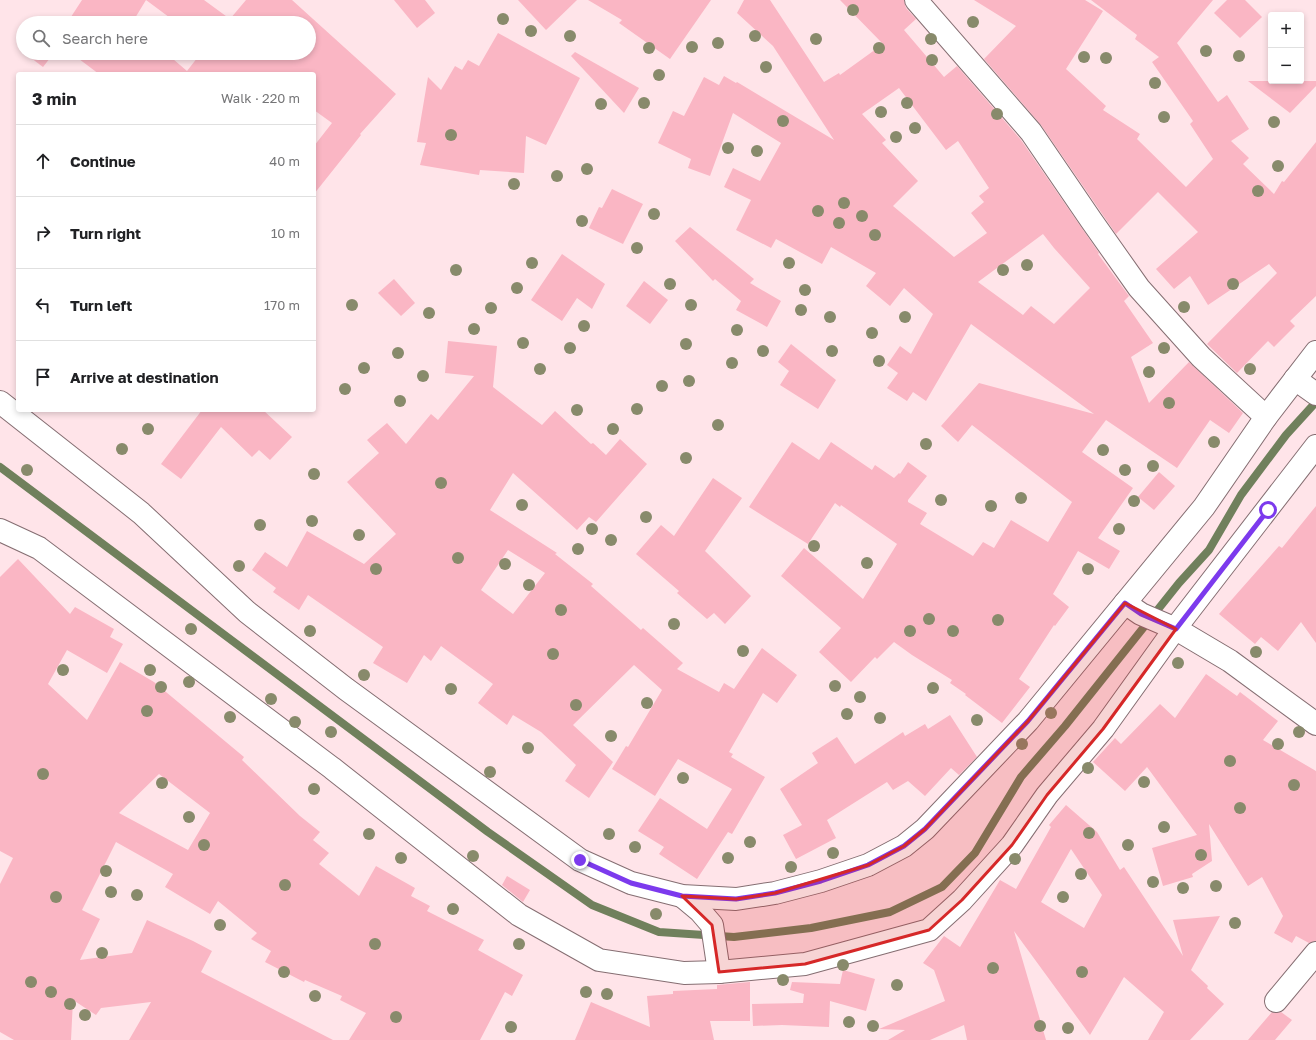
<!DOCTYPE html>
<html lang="en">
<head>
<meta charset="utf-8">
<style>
	:root { --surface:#fff; --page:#f6f6f6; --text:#202124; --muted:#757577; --line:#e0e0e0 }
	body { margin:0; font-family:"Golos Text",sans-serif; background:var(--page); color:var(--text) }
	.controls { position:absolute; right:12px; top:12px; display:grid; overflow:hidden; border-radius:4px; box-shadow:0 2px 6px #0003 }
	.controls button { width:36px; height:36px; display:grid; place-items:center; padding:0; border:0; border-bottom:1px solid var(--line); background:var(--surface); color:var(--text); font:20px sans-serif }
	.stop { position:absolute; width:12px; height:12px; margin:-9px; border:3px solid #7c3aed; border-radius:50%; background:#fff }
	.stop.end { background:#7c3aed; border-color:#fff; box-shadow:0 1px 4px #0008 }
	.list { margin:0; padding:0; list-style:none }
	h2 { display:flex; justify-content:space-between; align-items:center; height:52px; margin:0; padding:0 16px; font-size:17px }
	h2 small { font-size:13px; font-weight:400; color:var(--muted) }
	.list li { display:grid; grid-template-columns:26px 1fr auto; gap:12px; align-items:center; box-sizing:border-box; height:72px; padding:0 16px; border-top:1px solid var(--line) }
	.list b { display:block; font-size:15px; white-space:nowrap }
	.list em { font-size:13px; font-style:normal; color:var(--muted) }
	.icon { flex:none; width:22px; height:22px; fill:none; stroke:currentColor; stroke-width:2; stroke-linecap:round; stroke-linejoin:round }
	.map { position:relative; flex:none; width:1316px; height:1040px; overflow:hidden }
	.search { position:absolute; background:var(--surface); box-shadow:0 2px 6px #0003; left:16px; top:16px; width:300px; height:44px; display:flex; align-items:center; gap:10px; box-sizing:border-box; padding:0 14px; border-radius:22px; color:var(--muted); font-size:15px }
	.panel { position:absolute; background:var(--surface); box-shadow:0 2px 6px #0003; left:16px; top:72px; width:300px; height:340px; border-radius:4px }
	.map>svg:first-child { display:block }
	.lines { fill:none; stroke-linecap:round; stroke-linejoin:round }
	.stream { stroke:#70805c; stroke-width:8 }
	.building { fill:#fab6c4; fill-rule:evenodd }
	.minor-casing { stroke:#856e72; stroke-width:24 }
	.minor { stroke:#fff; stroke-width:22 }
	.tree { fill:#888a6b }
	.route { stroke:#7c3aed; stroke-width:5 }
	.marked { fill:#d62828; fill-opacity:0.2; stroke:#d62828; stroke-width:3; stroke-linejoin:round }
</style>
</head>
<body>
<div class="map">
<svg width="1316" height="1040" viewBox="0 0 1316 1040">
	<rect width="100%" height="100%" fill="#ffe4e9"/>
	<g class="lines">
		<polyline class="stream" points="0,467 488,832 592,905 659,932 734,937 811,928 890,912 942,887 975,853 1021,777 1065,726 1179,583 1209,550 1241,495 1286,435 1316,402"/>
	</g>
	<g class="building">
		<polygon points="82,0 204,0 230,19 246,0 292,0 396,94 360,134 361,135 314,194 314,146 332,123 314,110 314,74 99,74 71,53 166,53 187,71 201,53 309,53 309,23 177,23 146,0 132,23 67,23"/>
		<polygon points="394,0 425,0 435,13 417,28"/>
		<polygon points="518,0 577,0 546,30"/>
		<polygon points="588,0 711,0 670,59 619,23 622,20"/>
		<path d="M744 0H770L824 82 839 73 840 75 883 44 840 0H904L906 8 916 19 904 30 944 77 957 66 1021 140 1099 253 1098 254 1129 296 1124 301 1153 343 1131 357 1149 403 1189 362 1243 413 1229 433 1210 420 1177 468 1106 420 1082 452 1133 488 1098 538 1120 551 1109 569 1078 551 1053 594 1069 607 1055 626 1054 625 1019 679 1030 687 1002 723 965 695 966 694 950 683 952 680 912 655 894 642 877 659 875 657 851 682 819 652 841 628 781 576 804 548 863 599 897 544 841 505 840 507 835 503 808 544 749 507 792 442 819 460 831 442 872 470 875 465 894 478 899 473 900 474 908 462 927 476 908 500V502L927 513 920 524 973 556 983 542 994 548 1011 520 1048 542 1072 502 972 425 958 442 941 426 979 383 1094 414 971 324 926 401 913 392 907 401 887 388 898 373 887 365 900 346 911 354 933 314 904 288 890 306 866 286 876 273 831 247 822 264 776 239 771 248 736 230 751 200 724 187 733 168 760 181 781 143 733 113 710 176 688 168 691 159 658 143 673 111 684 116 704 77 719 85 724 76 736 83 737 82 834 140 773 46 737 13ZM899 88 946 150 958 141 989 188 979 196 984 202 971 213 987 233 954 257 893 206 918 181 882 143 886 140 862 114ZM1043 234 1054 248 1090 288 1054 324 1031 306 1023 315 978 282Z"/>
		<polygon points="974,0 1085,0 1103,11 1066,69 1106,106 1103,110 1140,134 1137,139 1186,187 1213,159 1190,124 1193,121 1152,62 1159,57 1135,39 1137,35 1091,0 1213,0 1177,43 1218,102 1227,95 1249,129 1231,141 1249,158 1243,164 1274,194 1282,181 1284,182 1316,142 1316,296 1290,321 1295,326 1274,347 1268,341 1237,373 1207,344 1277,273 1269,264 1208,305 1190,276 1174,289 1156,269 1198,232 1158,192 1116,234 1041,125 984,59 1016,26"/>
		<polygon points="1227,0 1245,0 1262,17 1240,38 1214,13"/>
		<polygon points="498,33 580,78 546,145 526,136 524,173 480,170 479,175 420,165 426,143 417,142 428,77 441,90 455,66 462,70 468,60 479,66"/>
		<polygon points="575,52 639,88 624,113 571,56"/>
		<polygon points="29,53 54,53 43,67 27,55"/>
		<polygon points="1248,81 1316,81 1316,86 1290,113"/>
		<polygon points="612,189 643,204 623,244 589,228 599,207 602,208"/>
		<polygon points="690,227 754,279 750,283 781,301 767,327 736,310 741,301 715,279 713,281 675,241"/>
		<polygon points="562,254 605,284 592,309 577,298 562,321 531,300"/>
		<polygon points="394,279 415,303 401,316 378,293"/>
		<polygon points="644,281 668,300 650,324 626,306"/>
		<path d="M448 341 497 346 493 387 542 425 555 411 591 444 593 443 606 455 620 439 647 464 596 522 589 517 577 530 513 473 490 510 557 553 555 554 593 584 591 586 641 630 643 628 683 663 677 669 719 692 724 683 734 689 762 648 797 675 777 703 763 693 729 752 733 754 731 757 765 777 732 834 728 832 697 879 659 854 664 847 638 831 660 798 707 829 732 789 678 759 655 796 612 769 626 746 628 747 662 690 634 665 573 725 613 762 589 798 565 781 576 765 541 732 513 715 507 725 478 703 493 684 441 646 431 661 424 655 407 683 373 663 383 647 308 595 299 610 273 592 276 588 252 570 265 552 287 567 307 531 364 564 396 534 347 482 379 453 367 440 387 423 406 444 431 414 438 420 474 376 445 373ZM508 550 545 573 513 614 481 590Z"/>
		<polygon points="791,344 836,380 818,409 780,385 789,371 778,362"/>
		<polygon points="202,410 263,410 292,437 270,460 259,450 252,457 221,427 181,479 161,464"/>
		<polygon points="1159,472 1175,486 1154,510 1138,497"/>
		<polygon points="713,478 742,498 705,551 751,596 725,624 714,613 707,619 677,593 679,591 636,554 661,525 674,536"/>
		<polygon points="1316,506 1316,643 1301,622 1278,651 1261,637 1255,644 1219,614 1279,546 1282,548"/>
		<path d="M18 559 70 614 75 607 114 629 110 637 123 644 107 673 67 650 48 684 87 720 120 662 154 682 244 757 242 760 300 816 320 832 313 840 329 853 319 864 359 896 376 866 415 888 411 896 430 906 427 911 484 940 478 950 523 975 512 996 505 992 480 1040H349L366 1013 340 1000 342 996 305 980 304 982 265 962 271 951 251 939 257 933 218 901 210 914 165 887 173 874 116 842 82 910 100 919 80 960 132 953 147 920 193 941 212 951 201 972 333 1040H129L151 1002 101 1008 96 1015 73 1000 71 1040H14L0 1032V884L13 858 0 851V577ZM159 774 210 813 188 850 119 813Z"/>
		<polygon points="1206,674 1237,696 1240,692 1278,721 1263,740 1316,771 1316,941 1309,943 1296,936 1292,943 1274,933 1283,916 1262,877 1248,886 1209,824 1212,861 1192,874 1193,877 1163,886 1152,848 1197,835 1147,767 1125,791 1093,762 1115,738 1121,744 1160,704 1175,718"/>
		<polygon points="950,715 977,757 959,775 951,768 925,796 908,781 893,790 887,782 827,820 836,838 796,859 783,835 802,825 780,789 818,763 812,753 837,737 855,764 903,732 905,736 925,724 928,729"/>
		<path d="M1066 805 1097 832 1120 870 1124 867 1183 956 1173 920 1220 916 1191 970 1208 986 1207 988 1224 1004 1190 1040H1148L1164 1012 1124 977 1090 1035 1014 931 1046 1040H967L964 1025 930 1040H888L905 1030 879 1029 945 1001 934 970 923 963 944 936 960 947 1000 880 1016 889 1051 827 1049 825ZM1071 849 1102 895 1084 928 1041 902Z"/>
		<polygon points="507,876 530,890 523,902 502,885"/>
		<polygon points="843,970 875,979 866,1011 830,1001 829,1027 782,1025 753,1026 752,1004 803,1003 804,994 790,990 792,982 840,984"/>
		<polygon points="750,982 750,1021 710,1021 714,1040 575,1040 591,1002 650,1027 647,996 673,994 673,991 717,989 717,985"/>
		<polygon points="1272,1012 1274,1013 1281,1012 1292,1020 1275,1040 1248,1040"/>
	</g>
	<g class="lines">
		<defs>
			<g id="minor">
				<polyline points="916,0 1031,132 1091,220 1139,288 1201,357 1266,417"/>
				<polyline points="1295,379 1316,394"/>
				<polyline points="0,402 141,513 247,612 346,689 580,860 631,883 682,896 736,899 775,893 821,881 868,865 904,846 925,829 1028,721 1204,507 1266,417 1316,352"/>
				<polyline points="0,530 39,548 332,768 519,915 599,960 684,973 719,972 805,964 929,930 962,900 1012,845 1047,795 1103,729 1177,626 1316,446"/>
				<polyline points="1125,603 1141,614 1176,629 1230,661 1316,724"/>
				<polyline points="682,896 700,911 712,925 719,972"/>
				<polyline points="1276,1001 1316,953"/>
			</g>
		</defs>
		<use href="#minor" class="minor-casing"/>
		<use href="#minor" class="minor"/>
	</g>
	<g class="tree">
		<circle cx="853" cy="10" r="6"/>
		<circle cx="503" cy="19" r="6"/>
		<circle cx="973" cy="22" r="6"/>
		<circle cx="531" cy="31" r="6"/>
		<circle cx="570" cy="36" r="6"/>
		<circle cx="755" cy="36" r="6"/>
		<circle cx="816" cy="39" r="6"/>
		<circle cx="931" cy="39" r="6"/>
		<circle cx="718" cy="43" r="6"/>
		<circle cx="692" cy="47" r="6"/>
		<circle cx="649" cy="48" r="6"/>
		<circle cx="879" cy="48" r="6"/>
		<circle cx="1206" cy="51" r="6"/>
		<circle cx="1239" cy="56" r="6"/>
		<circle cx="1084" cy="57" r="6"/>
		<circle cx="1106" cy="58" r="6"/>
		<circle cx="932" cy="60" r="6"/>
		<circle cx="766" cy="67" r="6"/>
		<circle cx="659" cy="75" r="6"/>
		<circle cx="1155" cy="83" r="6"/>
		<circle cx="644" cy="103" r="6"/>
		<circle cx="907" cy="103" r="6"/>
		<circle cx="601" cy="104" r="6"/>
		<circle cx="881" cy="112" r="6"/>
		<circle cx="997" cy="114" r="6"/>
		<circle cx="1164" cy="117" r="6"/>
		<circle cx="783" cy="121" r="6"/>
		<circle cx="1274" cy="122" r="6"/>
		<circle cx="915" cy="128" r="6"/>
		<circle cx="451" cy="135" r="6"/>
		<circle cx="896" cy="137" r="6"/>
		<circle cx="728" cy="148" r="6"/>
		<circle cx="757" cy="151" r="6"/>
		<circle cx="1278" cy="166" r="6"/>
		<circle cx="587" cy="169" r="6"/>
		<circle cx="557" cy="176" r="6"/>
		<circle cx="514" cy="184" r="6"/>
		<circle cx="1258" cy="191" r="6"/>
		<circle cx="844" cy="203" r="6"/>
		<circle cx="818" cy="211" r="6"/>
		<circle cx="654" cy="214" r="6"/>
		<circle cx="862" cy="216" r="6"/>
		<circle cx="582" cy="221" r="6"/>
		<circle cx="839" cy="223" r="6"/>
		<circle cx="875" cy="235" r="6"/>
		<circle cx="637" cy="248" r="6"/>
		<circle cx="532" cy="263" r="6"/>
		<circle cx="789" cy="263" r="6"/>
		<circle cx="1027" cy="265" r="6"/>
		<circle cx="456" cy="270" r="6"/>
		<circle cx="1003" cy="270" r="6"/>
		<circle cx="670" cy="284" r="6"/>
		<circle cx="1233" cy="284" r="6"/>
		<circle cx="517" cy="288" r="6"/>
		<circle cx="805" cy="290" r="6"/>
		<circle cx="352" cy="305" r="6"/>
		<circle cx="691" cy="305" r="6"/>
		<circle cx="1184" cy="307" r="6"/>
		<circle cx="491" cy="308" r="6"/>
		<circle cx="801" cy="310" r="6"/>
		<circle cx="429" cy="313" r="6"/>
		<circle cx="830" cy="317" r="6"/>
		<circle cx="905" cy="317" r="6"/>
		<circle cx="584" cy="326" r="6"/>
		<circle cx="474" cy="329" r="6"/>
		<circle cx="737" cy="330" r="6"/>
		<circle cx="872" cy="333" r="6"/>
		<circle cx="523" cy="343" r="6"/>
		<circle cx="686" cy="344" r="6"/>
		<circle cx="570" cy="348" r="6"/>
		<circle cx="1164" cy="348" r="6"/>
		<circle cx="763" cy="351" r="6"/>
		<circle cx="832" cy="351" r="6"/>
		<circle cx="398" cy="353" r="6"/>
		<circle cx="879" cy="361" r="6"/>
		<circle cx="732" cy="363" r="6"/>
		<circle cx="364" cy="368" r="6"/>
		<circle cx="540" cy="369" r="6"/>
		<circle cx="1250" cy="369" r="6"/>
		<circle cx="1149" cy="372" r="6"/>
		<circle cx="423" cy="376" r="6"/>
		<circle cx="689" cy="381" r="6"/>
		<circle cx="662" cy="386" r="6"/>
		<circle cx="345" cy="389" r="6"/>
		<circle cx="400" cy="401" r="6"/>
		<circle cx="1169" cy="403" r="6"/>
		<circle cx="637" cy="409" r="6"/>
		<circle cx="577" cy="410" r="6"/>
		<circle cx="718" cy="425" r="6"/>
		<circle cx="148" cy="429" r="6"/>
		<circle cx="613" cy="429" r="6"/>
		<circle cx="1214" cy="442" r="6"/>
		<circle cx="926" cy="444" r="6"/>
		<circle cx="122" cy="449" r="6"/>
		<circle cx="1103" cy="450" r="6"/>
		<circle cx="686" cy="458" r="6"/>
		<circle cx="1153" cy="466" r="6"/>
		<circle cx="27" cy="470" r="6"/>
		<circle cx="1125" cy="470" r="6"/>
		<circle cx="314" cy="474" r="6"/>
		<circle cx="441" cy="483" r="6"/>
		<circle cx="1021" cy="498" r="6"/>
		<circle cx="941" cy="500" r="6"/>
		<circle cx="1134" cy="501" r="6"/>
		<circle cx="522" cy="505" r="6"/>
		<circle cx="991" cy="506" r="6"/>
		<circle cx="646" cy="517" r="6"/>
		<circle cx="312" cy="521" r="6"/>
		<circle cx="260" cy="525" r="6"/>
		<circle cx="592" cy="529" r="6"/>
		<circle cx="1119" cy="529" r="6"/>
		<circle cx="359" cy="535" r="6"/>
		<circle cx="611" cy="540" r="6"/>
		<circle cx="814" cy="546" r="6"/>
		<circle cx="578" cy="549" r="6"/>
		<circle cx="458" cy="558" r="6"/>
		<circle cx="867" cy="563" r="6"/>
		<circle cx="505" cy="564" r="6"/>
		<circle cx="239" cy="566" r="6"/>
		<circle cx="376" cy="569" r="6"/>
		<circle cx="1088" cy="569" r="6"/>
		<circle cx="529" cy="585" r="6"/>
		<circle cx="561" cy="610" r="6"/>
		<circle cx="929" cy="619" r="6"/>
		<circle cx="998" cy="620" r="6"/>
		<circle cx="674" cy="624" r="6"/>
		<circle cx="191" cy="629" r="6"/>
		<circle cx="310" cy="631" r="6"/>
		<circle cx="910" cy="631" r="6"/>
		<circle cx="953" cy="631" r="6"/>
		<circle cx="743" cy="651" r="6"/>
		<circle cx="1256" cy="652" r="6"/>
		<circle cx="553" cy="654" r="6"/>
		<circle cx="1178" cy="663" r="6"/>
		<circle cx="63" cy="670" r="6"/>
		<circle cx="150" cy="670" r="6"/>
		<circle cx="364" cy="675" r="6"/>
		<circle cx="189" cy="682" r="6"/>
		<circle cx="835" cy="686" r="6"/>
		<circle cx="161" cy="687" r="6"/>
		<circle cx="933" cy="688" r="6"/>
		<circle cx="451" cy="689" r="6"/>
		<circle cx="860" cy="697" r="6"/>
		<circle cx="271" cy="699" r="6"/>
		<circle cx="647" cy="703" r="6"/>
		<circle cx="576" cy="705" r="6"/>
		<circle cx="147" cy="711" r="6"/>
		<circle cx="1051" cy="713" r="6"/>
		<circle cx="847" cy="714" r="6"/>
		<circle cx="230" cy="717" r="6"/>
		<circle cx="880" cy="718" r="6"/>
		<circle cx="977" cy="720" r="6"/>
		<circle cx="295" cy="722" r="6"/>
		<circle cx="331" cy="732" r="6"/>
		<circle cx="1299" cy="732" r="6"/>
		<circle cx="611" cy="736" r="6"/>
		<circle cx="1022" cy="744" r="6"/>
		<circle cx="1278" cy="744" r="6"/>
		<circle cx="528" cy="748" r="6"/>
		<circle cx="1230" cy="761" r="6"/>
		<circle cx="1088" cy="768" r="6"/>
		<circle cx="490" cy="772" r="6"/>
		<circle cx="43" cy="774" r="6"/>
		<circle cx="683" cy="778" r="6"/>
		<circle cx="1144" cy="782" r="6"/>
		<circle cx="162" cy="783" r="6"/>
		<circle cx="1294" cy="785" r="6"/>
		<circle cx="314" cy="789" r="6"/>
		<circle cx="1240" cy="808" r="6"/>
		<circle cx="189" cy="817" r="6"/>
		<circle cx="1164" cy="827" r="6"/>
		<circle cx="1089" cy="833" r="6"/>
		<circle cx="369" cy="834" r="6"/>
		<circle cx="609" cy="834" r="6"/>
		<circle cx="750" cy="842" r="6"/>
		<circle cx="204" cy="845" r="6"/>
		<circle cx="1128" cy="845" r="6"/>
		<circle cx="635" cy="847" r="6"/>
		<circle cx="833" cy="853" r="6"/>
		<circle cx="1201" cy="855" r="6"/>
		<circle cx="473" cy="856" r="6"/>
		<circle cx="401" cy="858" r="6"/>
		<circle cx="728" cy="858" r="6"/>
		<circle cx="1015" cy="859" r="6"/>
		<circle cx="791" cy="867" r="6"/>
		<circle cx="106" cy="871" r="6"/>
		<circle cx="1081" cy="874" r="6"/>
		<circle cx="1153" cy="882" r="6"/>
		<circle cx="285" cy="885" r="6"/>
		<circle cx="1216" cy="886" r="6"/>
		<circle cx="1183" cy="888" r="6"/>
		<circle cx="111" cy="892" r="6"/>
		<circle cx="137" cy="895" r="6"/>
		<circle cx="56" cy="897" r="6"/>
		<circle cx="1063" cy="897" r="6"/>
		<circle cx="453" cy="909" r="6"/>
		<circle cx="656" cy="914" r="6"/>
		<circle cx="1235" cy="923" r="6"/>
		<circle cx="220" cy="925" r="6"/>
		<circle cx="375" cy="944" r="6"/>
		<circle cx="519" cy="944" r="6"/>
		<circle cx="102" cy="953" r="6"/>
		<circle cx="843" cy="965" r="6"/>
		<circle cx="993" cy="968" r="6"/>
		<circle cx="284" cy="972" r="6"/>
		<circle cx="1082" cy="972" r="6"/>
		<circle cx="783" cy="980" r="6"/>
		<circle cx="31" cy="982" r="6"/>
		<circle cx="897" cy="985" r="6"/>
		<circle cx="51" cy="992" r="6"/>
		<circle cx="586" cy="992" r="6"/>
		<circle cx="607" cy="994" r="6"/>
		<circle cx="315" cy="996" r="6"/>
		<circle cx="70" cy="1004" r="6"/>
		<circle cx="85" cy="1015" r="6"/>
		<circle cx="396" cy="1017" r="6"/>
		<circle cx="849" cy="1022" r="6"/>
		<circle cx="873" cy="1026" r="6"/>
		<circle cx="1040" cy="1026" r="6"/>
		<circle cx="511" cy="1027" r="6"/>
		<circle cx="1068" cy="1028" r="6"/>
	</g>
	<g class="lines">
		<polyline class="route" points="580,860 631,883 682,896 736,899 775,893 821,881 868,865 904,846 925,829 1028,721 1125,603 1141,614 1176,629 1268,510"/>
	</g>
	<path class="marked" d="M1125 603 1176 629 1103 729 1047 795 1012 845 962 900 929 930 805 964 719 972 712 925 682 896 736 899 775 893 868 865 904 846 925 829 1028 721Z"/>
</svg>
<div class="controls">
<button>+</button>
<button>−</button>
</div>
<div class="stop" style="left:1268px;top:510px"></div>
<div class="stop end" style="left:580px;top:860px"></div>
<div class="search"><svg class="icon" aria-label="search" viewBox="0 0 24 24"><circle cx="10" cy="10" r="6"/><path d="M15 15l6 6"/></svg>Search here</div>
<section class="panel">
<h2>3 min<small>Walk · 220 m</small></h2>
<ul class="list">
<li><svg class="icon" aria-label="ahead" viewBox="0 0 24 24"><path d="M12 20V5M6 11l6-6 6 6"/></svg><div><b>Continue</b></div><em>40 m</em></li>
<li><svg class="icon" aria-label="right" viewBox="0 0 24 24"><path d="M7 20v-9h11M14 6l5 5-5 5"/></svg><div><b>Turn right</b></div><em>10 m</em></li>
<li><svg class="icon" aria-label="left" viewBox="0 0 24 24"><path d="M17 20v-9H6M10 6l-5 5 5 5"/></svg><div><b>Turn left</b></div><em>170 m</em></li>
<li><svg class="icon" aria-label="arrive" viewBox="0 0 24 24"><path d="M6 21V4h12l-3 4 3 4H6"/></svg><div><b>Arrive at destination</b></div></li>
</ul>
</section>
</div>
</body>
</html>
